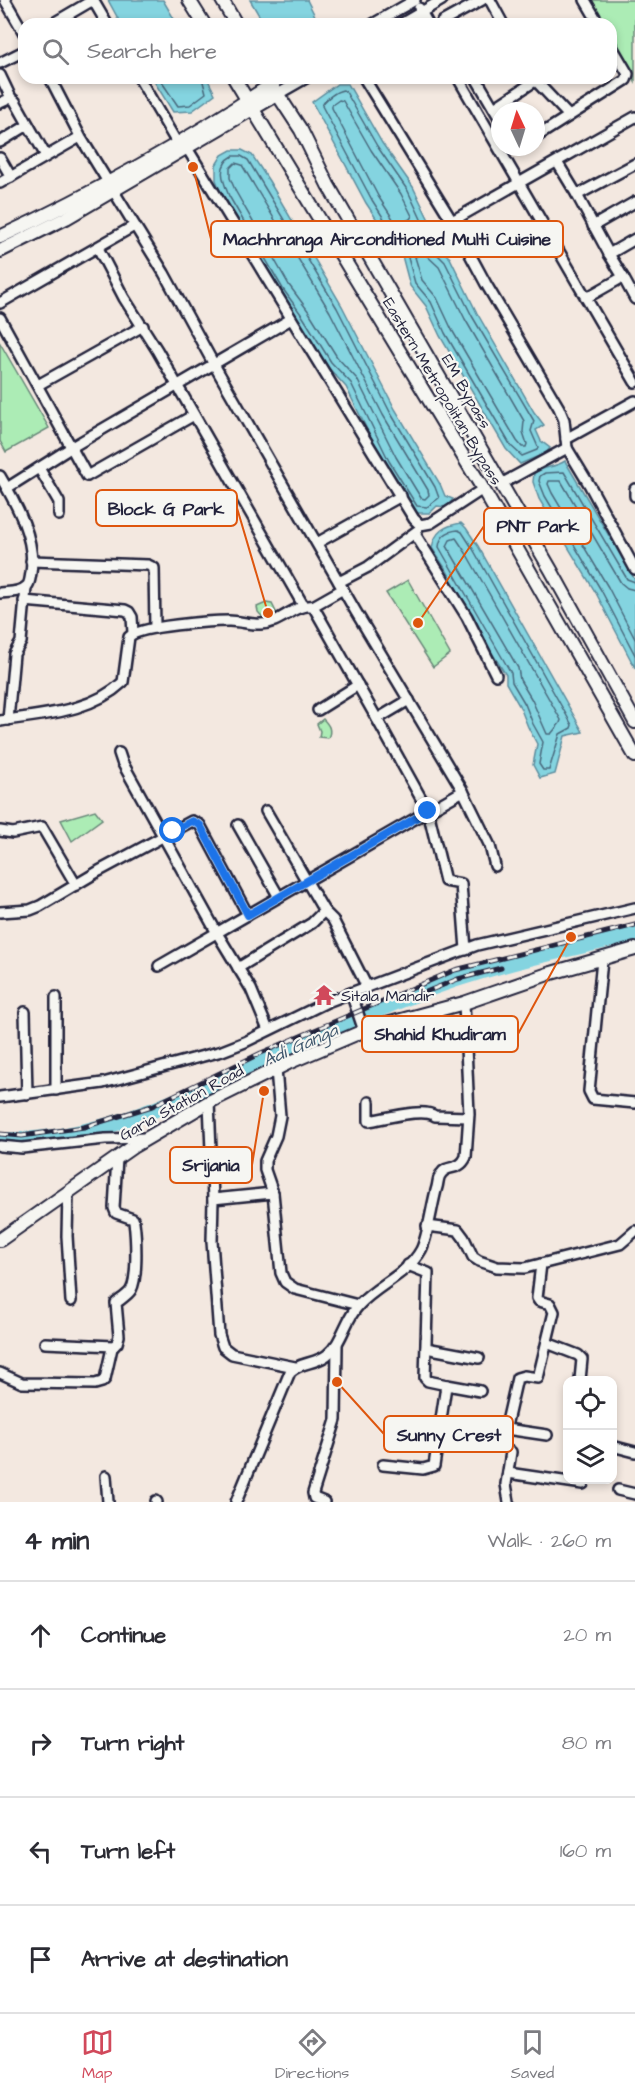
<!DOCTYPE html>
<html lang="en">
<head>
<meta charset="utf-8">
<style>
	:root { --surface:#fff; --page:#f2f2f3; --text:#2b2b33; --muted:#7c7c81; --line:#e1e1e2; --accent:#d1495b }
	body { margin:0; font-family:"Architects Daughter",sans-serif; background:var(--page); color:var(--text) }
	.controls { position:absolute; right:18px; bottom:18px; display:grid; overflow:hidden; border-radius:12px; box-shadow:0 3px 9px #0003 }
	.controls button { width:54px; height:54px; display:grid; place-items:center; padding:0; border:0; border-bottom:2px solid var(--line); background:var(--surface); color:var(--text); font:30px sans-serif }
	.compass { position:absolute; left:491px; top:102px; width:54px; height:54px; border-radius:50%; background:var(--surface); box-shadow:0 3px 9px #0003; rotate:356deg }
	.stop { position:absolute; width:18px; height:18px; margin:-14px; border:4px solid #1a73e8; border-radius:50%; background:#fff }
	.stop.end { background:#1a73e8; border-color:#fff; box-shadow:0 2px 6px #0008 }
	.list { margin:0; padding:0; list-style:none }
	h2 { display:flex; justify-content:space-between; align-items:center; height:78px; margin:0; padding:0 24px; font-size:26px }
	h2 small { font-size:20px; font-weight:400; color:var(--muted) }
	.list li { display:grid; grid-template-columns:39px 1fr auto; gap:18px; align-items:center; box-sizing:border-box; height:108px; padding:0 24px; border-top:2px solid var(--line) }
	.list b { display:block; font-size:22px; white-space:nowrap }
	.list em { font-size:20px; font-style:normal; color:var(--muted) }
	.icon { flex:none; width:33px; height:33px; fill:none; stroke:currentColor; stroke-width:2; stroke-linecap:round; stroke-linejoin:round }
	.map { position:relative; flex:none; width:635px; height:1502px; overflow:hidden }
	.search { position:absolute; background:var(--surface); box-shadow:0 3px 9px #0003; left:18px; right:18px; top:18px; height:66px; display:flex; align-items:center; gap:15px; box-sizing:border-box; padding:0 21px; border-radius:18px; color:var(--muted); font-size:22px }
	.sheet { height:510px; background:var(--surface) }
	nav { display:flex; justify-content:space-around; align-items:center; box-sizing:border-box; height:84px; border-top:2px solid var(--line); background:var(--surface); font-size:16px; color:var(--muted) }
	nav a { display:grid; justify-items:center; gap:3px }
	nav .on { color:var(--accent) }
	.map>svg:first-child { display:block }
	.green { fill:#acecb5; stroke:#678778; stroke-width:1.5 }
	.water { fill:#84d4e0; stroke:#5d8d9e; stroke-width:1.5 }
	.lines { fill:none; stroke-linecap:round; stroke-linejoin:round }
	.shore { stroke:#49697d; stroke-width:1.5 }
	.river { stroke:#84d4e0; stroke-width:16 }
	.minor-casing { stroke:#22223b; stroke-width:14 }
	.major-casing { stroke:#22223b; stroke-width:16 }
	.minor { stroke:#f6f6f2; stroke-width:9 }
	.major { stroke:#f6f6f2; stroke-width:12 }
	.rail-casing { stroke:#22223b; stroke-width:5 }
	.rail { stroke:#f6f6f2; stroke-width:3; stroke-dasharray:9; stroke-linecap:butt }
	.route { stroke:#1a73e8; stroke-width:8 }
	.labels { text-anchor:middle; stroke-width:4.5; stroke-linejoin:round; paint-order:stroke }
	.street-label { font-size:16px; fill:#22223b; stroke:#f6f6f2 }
	.poi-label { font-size:16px; fill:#22223b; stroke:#f6f6f2; text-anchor:start }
	.water-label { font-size:18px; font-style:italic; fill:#3f576d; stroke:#f6f6f2 }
	.leader { fill:none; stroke:#de560e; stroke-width:2 }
	.callout-dot { fill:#de560e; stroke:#f6f6f2; stroke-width:2 }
	.callout { fill:#f6f6f2; stroke:#de560e; stroke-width:2 }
	.callout-label { font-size:18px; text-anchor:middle; font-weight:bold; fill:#22223b }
</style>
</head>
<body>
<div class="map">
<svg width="635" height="1502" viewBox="0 0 635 1502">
	<rect width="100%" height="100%" fill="#f3e8e0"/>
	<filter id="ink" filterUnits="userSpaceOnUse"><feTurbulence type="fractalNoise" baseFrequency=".0167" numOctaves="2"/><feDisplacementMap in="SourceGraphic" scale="12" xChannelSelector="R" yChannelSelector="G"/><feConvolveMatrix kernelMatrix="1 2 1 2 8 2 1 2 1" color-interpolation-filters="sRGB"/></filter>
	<g filter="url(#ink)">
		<g class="green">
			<polygon points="589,0 635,0 635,82 611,39 611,24 603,24"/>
			<polygon points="0,343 49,428 6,452 0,441"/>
			<polygon points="408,580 450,654 433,667 386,593"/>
			<polygon points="266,603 272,604 278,616 267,622 258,612 257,607"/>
			<path d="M323 719C329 725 332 730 328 738L319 737 320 731 317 724Z"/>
			<polygon points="95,810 102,819 72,841 61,820"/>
		</g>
		<g class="water">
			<polygon points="108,0 163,0 177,24 121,24"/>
			<polygon points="250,0 307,0 319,24 264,24"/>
			<polygon points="152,78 207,78 215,94 192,111 173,112"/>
			<polygon points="337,84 348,84 382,143 413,187 429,220 425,227 396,242 389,238 366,203 312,102"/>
			<polygon points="231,150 242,150 252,155 269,181 342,306 395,409 440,484 445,496 453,499 447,507 437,506 430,513 415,513 384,464 346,387 326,365 298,320 277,292 249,239 223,198 216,180 216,165 222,155"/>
			<polygon points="423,237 428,237 450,258 477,313 534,412 544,425 536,430 541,441 550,448 546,453 520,464 506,449 440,336 426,306 410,286 401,252 405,245"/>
			<path d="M565 461 635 580V668L596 593 539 499 533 482 534 473C545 466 554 468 565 461Z"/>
			<path d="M461 523 466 528 478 546 583 732 565 736 555 774 540 778 533 765 537 744 528 727 520 707 506 683V675L485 642 447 571 432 548C435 531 444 526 461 523Z"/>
		</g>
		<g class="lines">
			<g class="shore">
				<polyline points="159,78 178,106 190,105 206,93 202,78"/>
				<path d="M343 90 346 92 377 146 408 191 421 219 420 222 397 235 393 233 372 200 322 106C324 100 336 91 343 90Z"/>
				<polygon points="339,100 343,101 371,150 401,194 412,216 410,219 397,225 378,196 332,108 332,105"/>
				<path d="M233 156H241L248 160 337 308 390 412 435 487 439 498 427 507 417 506 389 461 351 383 331 362 303 317 283 289 229 196C223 181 216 165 233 156Z"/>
				<polygon points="235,163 242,165 330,312 383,415 428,490 429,495 425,499 421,498 396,457 357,379 337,357 309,312 289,285 236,192 230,178 230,168"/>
				<polygon points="426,243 445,262 472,316 534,421 531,431 538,447 537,450 522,456 511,446 445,333 431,302 415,283 407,254 410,250"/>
				<polygon points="423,252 439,267 465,319 524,421 523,432 527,444 526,447 522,447 517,441 452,330 437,298 422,280 415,257"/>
				<path d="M458 530 462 532 473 549 572 725 571 728 560 734 549 770H543L539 764 543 742 533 724 525 704 512 682 511 673 439 547C440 536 447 531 458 530Z"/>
				<polygon points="456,538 466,553 561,720 560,723 551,734 547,734 532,700 520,680 518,668 447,546 450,540"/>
				<polyline points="635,582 627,579 564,472 545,473 540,476 539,481 545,496 601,590 635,655"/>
				<polyline points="635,590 627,588 621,583 561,481 549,481 548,484 552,493 608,587 635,639"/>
			</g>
			<path class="river" d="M0 1140C90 1143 170 1105 250 1067 302 1043 354 1019 408 997 480 967 558 951 635 934"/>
			<defs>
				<g id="minor">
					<polyline points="5,0 24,33"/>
					<polyline points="93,0 107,24"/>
					<polyline points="490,0 503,24"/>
					<polyline points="585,0 599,24"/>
					<polyline points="419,8 428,24"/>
					<polyline points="52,24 93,0"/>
					<polyline points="373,24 415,0"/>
					<polyline points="401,24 442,0"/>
					<polyline points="443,24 442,22 482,0"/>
					<polyline points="0,63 24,51"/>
					<polyline points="0,75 11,98"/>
					<polyline points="50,78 81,138 164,273 212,361 356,612 463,791 159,966"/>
					<polyline points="139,78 177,143"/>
					<polyline points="364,78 452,221 486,284 559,408 564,420 567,448"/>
					<polyline points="458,78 635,382"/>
					<polyline points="476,78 500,119"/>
					<polyline points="533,78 569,116"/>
					<polyline points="272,84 283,78"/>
					<polyline points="278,94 306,78"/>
					<polyline points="0,103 11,98 15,101 46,156"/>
					<polyline points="494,108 535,81"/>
					<polyline points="536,137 626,80 628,74 611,45"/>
					<polyline points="0,142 28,125"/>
					<polyline points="187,148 414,519 420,525 431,523 483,489"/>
					<polyline points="0,158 11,177"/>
					<polyline points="557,162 577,195 635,164"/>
					<polyline points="0,183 80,137"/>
					<polyline points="577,195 609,254"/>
					<polyline points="452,221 635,117"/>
					<polyline points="593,226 635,202"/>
					<polyline points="98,248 124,298 157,350 303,605"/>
					<polyline points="623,277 635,299"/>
					<polyline points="586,298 623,277 609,254 635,239"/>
					<polyline points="0,303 134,226"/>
					<polyline points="0,318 87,476 194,415"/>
					<polyline points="38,385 143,326"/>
					<polyline points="566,439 635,401"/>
					<polyline points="39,468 59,502 59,515"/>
					<path d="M0 476C17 505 36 540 31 573 30 578 30 583 27 586 20 593 9 592 0 593"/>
					<polyline points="501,484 567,448 590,486 635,569"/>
					<polyline points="7,488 72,447 291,319"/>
					<polyline points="635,489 635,496"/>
					<polyline points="415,534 467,617 496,675"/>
					<polyline points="317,543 401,496"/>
					<polyline points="31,561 148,565 154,568 155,628"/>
					<polyline points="339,582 368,567 417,531"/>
					<polyline points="24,601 125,610 129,612 132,617 133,633"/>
					<polyline points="313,606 343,589"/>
					<polyline points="409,700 377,719 428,811 445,881 461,884 466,950"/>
					<polyline points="318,710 358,685"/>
					<polyline points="8,720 14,654 21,642 26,588"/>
					<path d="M0 721C42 714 90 713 123 682L129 637C139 626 212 621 229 621 240 621 251 625 261 624 281 624 293 604 313 606L377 719"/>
					<polyline points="119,753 122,762 217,933 251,989 268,1030"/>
					<polyline points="463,791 490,846 495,866"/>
					<polyline points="238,825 279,897"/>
					<polyline points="0,831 13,833 42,827 76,885"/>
					<polyline points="324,911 333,920 367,987"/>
					<polyline points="0,912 30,910 40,906 99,871 192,821 200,825 248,915"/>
					<polyline points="602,960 589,1091 593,1099 635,1103"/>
					<polyline points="238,968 312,923 324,911 266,811"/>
					<polyline points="351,993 364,1031"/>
					<polyline points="56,997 56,1090"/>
					<polyline points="25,1012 27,1094"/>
					<polyline points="0,1097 103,1083 222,1051 245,1042 327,1002 477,945 635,908"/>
					<polyline points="209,1102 213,1199 212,1241 219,1335 223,1347 232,1354 295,1367"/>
					<path d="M369 1102V1121C384 1119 423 1107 435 1116L468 1117"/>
					<polyline points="0,1146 22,1148 105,1139 147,1138"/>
					<polyline points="68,1192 67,1236 71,1301"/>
					<polyline points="273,1193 265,1170 265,1161 276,1136 280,1116 276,1069"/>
					<polyline points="213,1199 273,1193 281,1273 285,1282 295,1289 358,1305"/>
					<polyline points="427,1226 458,1230 464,1238 473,1257 479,1261 497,1267 525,1268 620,1244 635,1231"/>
					<polyline points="45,1343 114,1346"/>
					<polyline points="547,1343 578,1355 582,1359 580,1380"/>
					<polyline points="426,1348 479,1358"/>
					<path d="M0 1373 22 1383 95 1384 102 1382 105 1379 112 1348 117 1343 119 1336 116 1303C121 1299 128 1295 131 1290 138 1278 136 1236 134 1222L133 1219 116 1213 114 1208 117 1158"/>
					<polyline points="447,1385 480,1391"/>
					<polyline points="506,1429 547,1435"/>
					<polyline points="502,1444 517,1378 524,1376 538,1378 554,1312 550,1304 539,1301 537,1298 541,1264"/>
					<polyline points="612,1446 635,1452"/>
					<polyline points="383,1465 423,1469 434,1466 446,1386 447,1385 428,1381 425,1378 428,1273 408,1265"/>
					<polyline points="508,1473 583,1484"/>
					<polyline points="106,1476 108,1502"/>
					<polyline points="618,1490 635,1494"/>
					<polyline points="156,1501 157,1502"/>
					<path d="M236 1502 290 1372C300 1362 316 1364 327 1355 343 1342 345 1319 359 1305 377 1285 408 1274 421 1250 428 1237 432 1203 437 1187 438 1184 438 1177 441 1174 447 1164 459 1172 466 1157L469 1114 464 1003"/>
					<polyline points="324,1502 314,1498 313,1493 336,1420 337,1345"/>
					<polyline points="509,1502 506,1484 511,1452"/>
				</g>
				<g id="major">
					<polyline points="189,0 204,24"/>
					<polyline points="222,0 236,24"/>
					<polyline points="234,78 483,489 635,756"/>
					<polyline points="267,78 301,130 328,185 551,570 635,722"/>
					<path d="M0 237C92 194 187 141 272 84"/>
					<polyline points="0,251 66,218 278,94"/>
					<polyline points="0,1240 134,1146 209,1102 288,1063 368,1029 464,1003 548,974 635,949"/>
				</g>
			</defs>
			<use href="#minor" class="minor-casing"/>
			<use href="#major" class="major-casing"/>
			<use href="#minor" class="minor"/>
			<use href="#major" class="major"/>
			<defs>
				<g id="rail">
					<polyline points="416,996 458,979 501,968"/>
					<polyline points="0,1134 22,1136 84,1127 152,1106 261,1053 455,970 635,925"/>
				</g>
			</defs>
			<use href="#rail" class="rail-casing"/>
			<use href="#rail" class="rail"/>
		</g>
	</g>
	<g class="lines" filter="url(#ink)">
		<polyline class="route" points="173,831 192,821 200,825 248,915 428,811"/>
	</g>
	<defs>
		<symbol id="temple-bare" viewBox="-9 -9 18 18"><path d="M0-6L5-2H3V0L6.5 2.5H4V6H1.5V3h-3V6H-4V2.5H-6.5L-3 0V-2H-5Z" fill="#d1495b" stroke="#f6f6f2" stroke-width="2.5" paint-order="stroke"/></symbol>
	</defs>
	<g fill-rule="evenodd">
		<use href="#temple-bare" x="309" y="980" width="30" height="30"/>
	</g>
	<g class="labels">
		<g class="street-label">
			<text transform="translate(443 391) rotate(59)" y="6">Eastern Metropolitan Bypass</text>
			<text transform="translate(467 391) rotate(60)" y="6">EM Bypass</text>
			<text transform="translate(181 1102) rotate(-29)" y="6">Garia Station Road</text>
		</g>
		<g class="poi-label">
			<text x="341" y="1001">Sitala Mandir</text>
		</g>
		<g class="water-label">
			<text transform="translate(300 1045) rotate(-24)" y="6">Adi Ganga</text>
		</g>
	</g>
	<path class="leader" d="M193 167L211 239M268 613L237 508M418 623L484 526M571 937L518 1034M264 1091L252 1165M337 1382L384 1434"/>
	<g class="callout-dot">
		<circle cx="193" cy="167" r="6"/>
		<circle cx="268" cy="613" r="6"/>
		<circle cx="418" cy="623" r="6"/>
		<circle cx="571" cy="937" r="6"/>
		<circle cx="264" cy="1091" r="6"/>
		<circle cx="337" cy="1382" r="6"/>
	</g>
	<g class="callout">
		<rect x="211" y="221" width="352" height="36" rx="6"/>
		<rect x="96" y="490" width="141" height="36" rx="6"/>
		<rect x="484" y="508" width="107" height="36" rx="6"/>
		<rect x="362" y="1016" width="156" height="36" rx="6"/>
		<rect x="170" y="1147" width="82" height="36" rx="6"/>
		<rect x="384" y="1416" width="129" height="36" rx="6"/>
	</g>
	<g class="callout-label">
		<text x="387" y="245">Machhranga Airconditioned Multi Cuisine</text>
		<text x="166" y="515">Block G Park</text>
		<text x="538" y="532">PNT Park</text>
		<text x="440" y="1040">Shahid Khudiram</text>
		<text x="211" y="1171">Srijania</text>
		<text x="449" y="1441">Sunny Crest</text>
	</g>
</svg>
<div class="controls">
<button><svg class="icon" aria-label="locate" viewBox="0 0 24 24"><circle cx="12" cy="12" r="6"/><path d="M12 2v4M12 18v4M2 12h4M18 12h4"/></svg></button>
<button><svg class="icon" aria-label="layers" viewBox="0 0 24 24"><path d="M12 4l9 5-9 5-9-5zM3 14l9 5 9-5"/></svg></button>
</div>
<svg class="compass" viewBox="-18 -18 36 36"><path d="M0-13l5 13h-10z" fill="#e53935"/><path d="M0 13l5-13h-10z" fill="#7c7c81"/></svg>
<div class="stop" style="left:173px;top:831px"></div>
<div class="stop end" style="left:428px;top:811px"></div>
<div class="search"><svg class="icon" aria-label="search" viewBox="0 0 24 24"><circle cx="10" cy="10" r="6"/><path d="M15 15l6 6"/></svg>Search here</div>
</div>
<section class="sheet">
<h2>4 min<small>Walk · 260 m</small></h2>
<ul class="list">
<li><svg class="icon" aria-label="ahead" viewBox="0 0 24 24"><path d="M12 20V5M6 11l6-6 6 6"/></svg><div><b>Continue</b></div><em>20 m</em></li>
<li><svg class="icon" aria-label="right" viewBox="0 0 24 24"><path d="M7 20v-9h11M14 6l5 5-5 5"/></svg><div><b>Turn right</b></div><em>80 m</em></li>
<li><svg class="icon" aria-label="left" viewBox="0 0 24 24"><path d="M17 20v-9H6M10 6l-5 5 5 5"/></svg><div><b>Turn left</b></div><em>160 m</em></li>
<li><svg class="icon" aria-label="arrive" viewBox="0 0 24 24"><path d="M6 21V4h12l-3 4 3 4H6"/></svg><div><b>Arrive at destination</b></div></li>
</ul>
</section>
<nav>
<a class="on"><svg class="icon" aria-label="map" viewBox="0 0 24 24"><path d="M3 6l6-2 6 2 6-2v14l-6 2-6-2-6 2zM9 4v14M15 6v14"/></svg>Map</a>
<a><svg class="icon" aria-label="directions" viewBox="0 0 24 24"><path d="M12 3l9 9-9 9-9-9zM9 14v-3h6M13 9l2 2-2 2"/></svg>Directions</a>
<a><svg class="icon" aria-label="saved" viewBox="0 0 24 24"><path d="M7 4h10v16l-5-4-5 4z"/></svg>Saved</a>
</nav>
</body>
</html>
